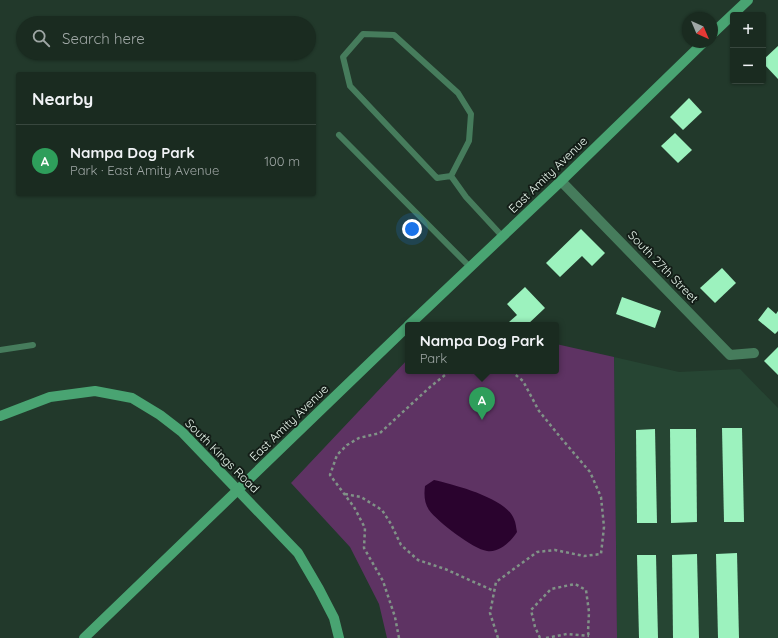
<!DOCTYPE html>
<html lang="en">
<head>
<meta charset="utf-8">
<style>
	:root { --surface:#1a2b20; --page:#27372d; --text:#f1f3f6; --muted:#9fa7a5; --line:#38473e; --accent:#d93025 }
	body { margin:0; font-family:Quicksand,sans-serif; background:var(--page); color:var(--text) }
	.controls { position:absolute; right:12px; top:12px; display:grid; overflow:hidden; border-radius:4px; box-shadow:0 1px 3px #0004 }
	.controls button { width:36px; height:36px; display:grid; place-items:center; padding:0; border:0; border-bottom:1px solid var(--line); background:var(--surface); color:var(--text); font:20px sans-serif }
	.compass { position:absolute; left:682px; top:12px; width:36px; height:36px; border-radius:50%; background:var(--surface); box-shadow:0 1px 3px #0004; rotate:136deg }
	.you { position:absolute; left:412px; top:229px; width:14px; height:14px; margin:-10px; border:3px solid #fff; border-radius:50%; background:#1a73e8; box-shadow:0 0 0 6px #1a73e833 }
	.badge { display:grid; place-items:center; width:26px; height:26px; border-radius:50%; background:var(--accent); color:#fff; font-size:13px; font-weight:700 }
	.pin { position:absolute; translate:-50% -33px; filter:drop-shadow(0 1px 2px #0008) }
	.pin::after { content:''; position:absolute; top:21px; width:14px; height:12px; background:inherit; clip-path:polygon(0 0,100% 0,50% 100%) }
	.popup { position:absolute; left:405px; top:322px; width:154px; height:52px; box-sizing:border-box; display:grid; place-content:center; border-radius:4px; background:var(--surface); filter:drop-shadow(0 1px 3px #0005); font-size:13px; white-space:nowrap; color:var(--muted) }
	.popup b { font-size:15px; color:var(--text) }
	.popup::after { content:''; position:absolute; left:50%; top:100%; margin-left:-8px; border:8px solid transparent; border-top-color:var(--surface) }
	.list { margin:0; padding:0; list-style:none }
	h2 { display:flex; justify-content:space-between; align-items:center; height:52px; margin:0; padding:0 16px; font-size:17px }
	h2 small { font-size:13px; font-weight:400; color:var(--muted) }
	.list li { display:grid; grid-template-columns:26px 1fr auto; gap:12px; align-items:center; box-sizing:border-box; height:72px; padding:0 16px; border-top:1px solid var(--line) }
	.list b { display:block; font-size:15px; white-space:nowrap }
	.list p { margin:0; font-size:13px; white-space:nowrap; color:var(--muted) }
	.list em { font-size:13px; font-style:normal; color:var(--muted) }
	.icon { flex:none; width:22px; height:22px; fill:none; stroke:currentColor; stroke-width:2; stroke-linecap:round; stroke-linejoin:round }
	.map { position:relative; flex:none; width:778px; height:638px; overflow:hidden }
	.search { position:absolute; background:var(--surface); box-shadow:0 1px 3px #0004; left:16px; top:16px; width:300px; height:44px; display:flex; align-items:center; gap:10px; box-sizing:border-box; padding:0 14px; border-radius:22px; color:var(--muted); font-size:15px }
	.panel { position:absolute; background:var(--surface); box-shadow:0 1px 3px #0004; left:16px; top:72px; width:300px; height:124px; border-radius:4px }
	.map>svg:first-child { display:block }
	.built { fill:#264533 }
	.green { fill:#5e3363 }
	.water { fill:#2a032e }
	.building { fill:#9cf2be }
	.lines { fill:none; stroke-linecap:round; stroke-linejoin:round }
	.path { stroke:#809387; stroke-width:2.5; stroke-dasharray:3 3; stroke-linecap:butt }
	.lane { stroke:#467c5c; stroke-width:6 }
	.street { stroke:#467c5c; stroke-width:10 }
	.secondary { stroke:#49a472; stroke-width:10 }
	.labels { text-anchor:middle; stroke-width:4; stroke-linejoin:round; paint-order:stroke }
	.street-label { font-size:12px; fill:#e9f7ed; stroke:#131d17 }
</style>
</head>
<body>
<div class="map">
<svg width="778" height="638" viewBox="0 0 778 638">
	<rect width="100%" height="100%" fill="#22392b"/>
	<polygon class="built" points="614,357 679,372 740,369 778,408 778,638 617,638"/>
	<polygon class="green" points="556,344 614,357 617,638 387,638 379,604 350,547 291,483 408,359 408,371 556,371"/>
	<path class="water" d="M434 480C455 485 506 498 514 519 516 523 516 528 517 532 511 541 500 553 487 551 473 549 438 522 429 510 424 503 424 494 425 486Z"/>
	<g class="building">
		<polygon points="778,46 778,79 763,63 763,60"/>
		<polygon points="689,98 702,112 683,130 670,117"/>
		<polygon points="675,133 692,150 678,163 661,146"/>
		<polygon points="581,229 605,253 592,266 582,256 560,277 546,263"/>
		<polygon points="722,268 736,283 715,303 700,288"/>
		<polygon points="525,287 545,308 527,325 512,325 509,322 517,315 507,304"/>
		<polygon points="622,297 661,311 655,328 616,314"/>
		<polygon points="768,307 776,314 778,311 778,331 775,334 758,320"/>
		<polygon points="778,347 778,375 764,361"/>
		<polygon points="722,428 742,428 744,522 724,522"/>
		<polygon points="655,429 657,523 637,523 636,430"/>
		<polygon points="670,429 696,429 697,522 671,523"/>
		<polygon points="737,553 739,638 718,638 716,554"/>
		<polygon points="697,554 699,638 673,638 672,555"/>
		<polygon points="637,555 656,555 658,638 639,638"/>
	</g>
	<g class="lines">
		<g class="path">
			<polyline points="345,494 361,497 382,510 391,524 401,545 418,560 445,569 494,591"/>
			<polyline points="399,638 395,617 383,581 364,548 365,528 354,507 330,475 337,455 347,445 359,438 380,433 430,387 450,371"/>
			<polyline points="498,638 490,613 496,582 537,552 555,550 584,556 601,554 604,527 601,497 590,472 561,438 539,411 523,381 511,371"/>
			<polyline points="540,638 535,627 531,610 551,589 575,584 586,590 589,612 588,632 589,638"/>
			<polyline points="546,638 567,634 589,636"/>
		</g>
		<g class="lane">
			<polyline points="339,135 470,267"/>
			<polyline points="451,176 469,141 471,114 458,93 394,35 363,34 343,57 350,86 437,178 451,176 466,197 502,236"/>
			<polyline points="0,350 33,345"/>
		</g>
		<polyline class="street" points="561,181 730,355 754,353"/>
		<g class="secondary">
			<polyline points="712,34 748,0"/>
			<polyline points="409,325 561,181 704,42"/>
			<polyline points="0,416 50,397 95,391 132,398 160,415 182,432 298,553 319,589 334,618 339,638"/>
			<polyline points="84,638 408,326"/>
		</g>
	</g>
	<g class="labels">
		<g class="street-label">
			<text transform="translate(548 175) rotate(-44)" y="4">East Amity Avenue</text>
			<text transform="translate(663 267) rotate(46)" y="4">South 27th Street</text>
			<text transform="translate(289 423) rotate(-44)" y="4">East Amity Avenue</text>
			<text transform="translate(222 456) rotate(45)" y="4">South Kings Road</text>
		</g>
	</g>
</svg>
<div class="controls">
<button>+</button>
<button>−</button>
</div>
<svg class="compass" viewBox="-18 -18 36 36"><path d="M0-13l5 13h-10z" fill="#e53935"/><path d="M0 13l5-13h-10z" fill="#9fa7a5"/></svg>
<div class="you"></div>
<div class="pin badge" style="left:482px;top:420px;background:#2e9e5b">A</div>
<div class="popup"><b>Nampa Dog Park</b>Park</div>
<div class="search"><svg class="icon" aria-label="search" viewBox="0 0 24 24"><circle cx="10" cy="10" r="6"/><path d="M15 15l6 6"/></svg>Search here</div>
<section class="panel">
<h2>Nearby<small></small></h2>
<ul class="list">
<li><span class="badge" style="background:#2e9e5b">A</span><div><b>Nampa Dog Park</b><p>Park · East Amity Avenue</p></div><em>100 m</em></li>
</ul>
</section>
</div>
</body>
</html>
